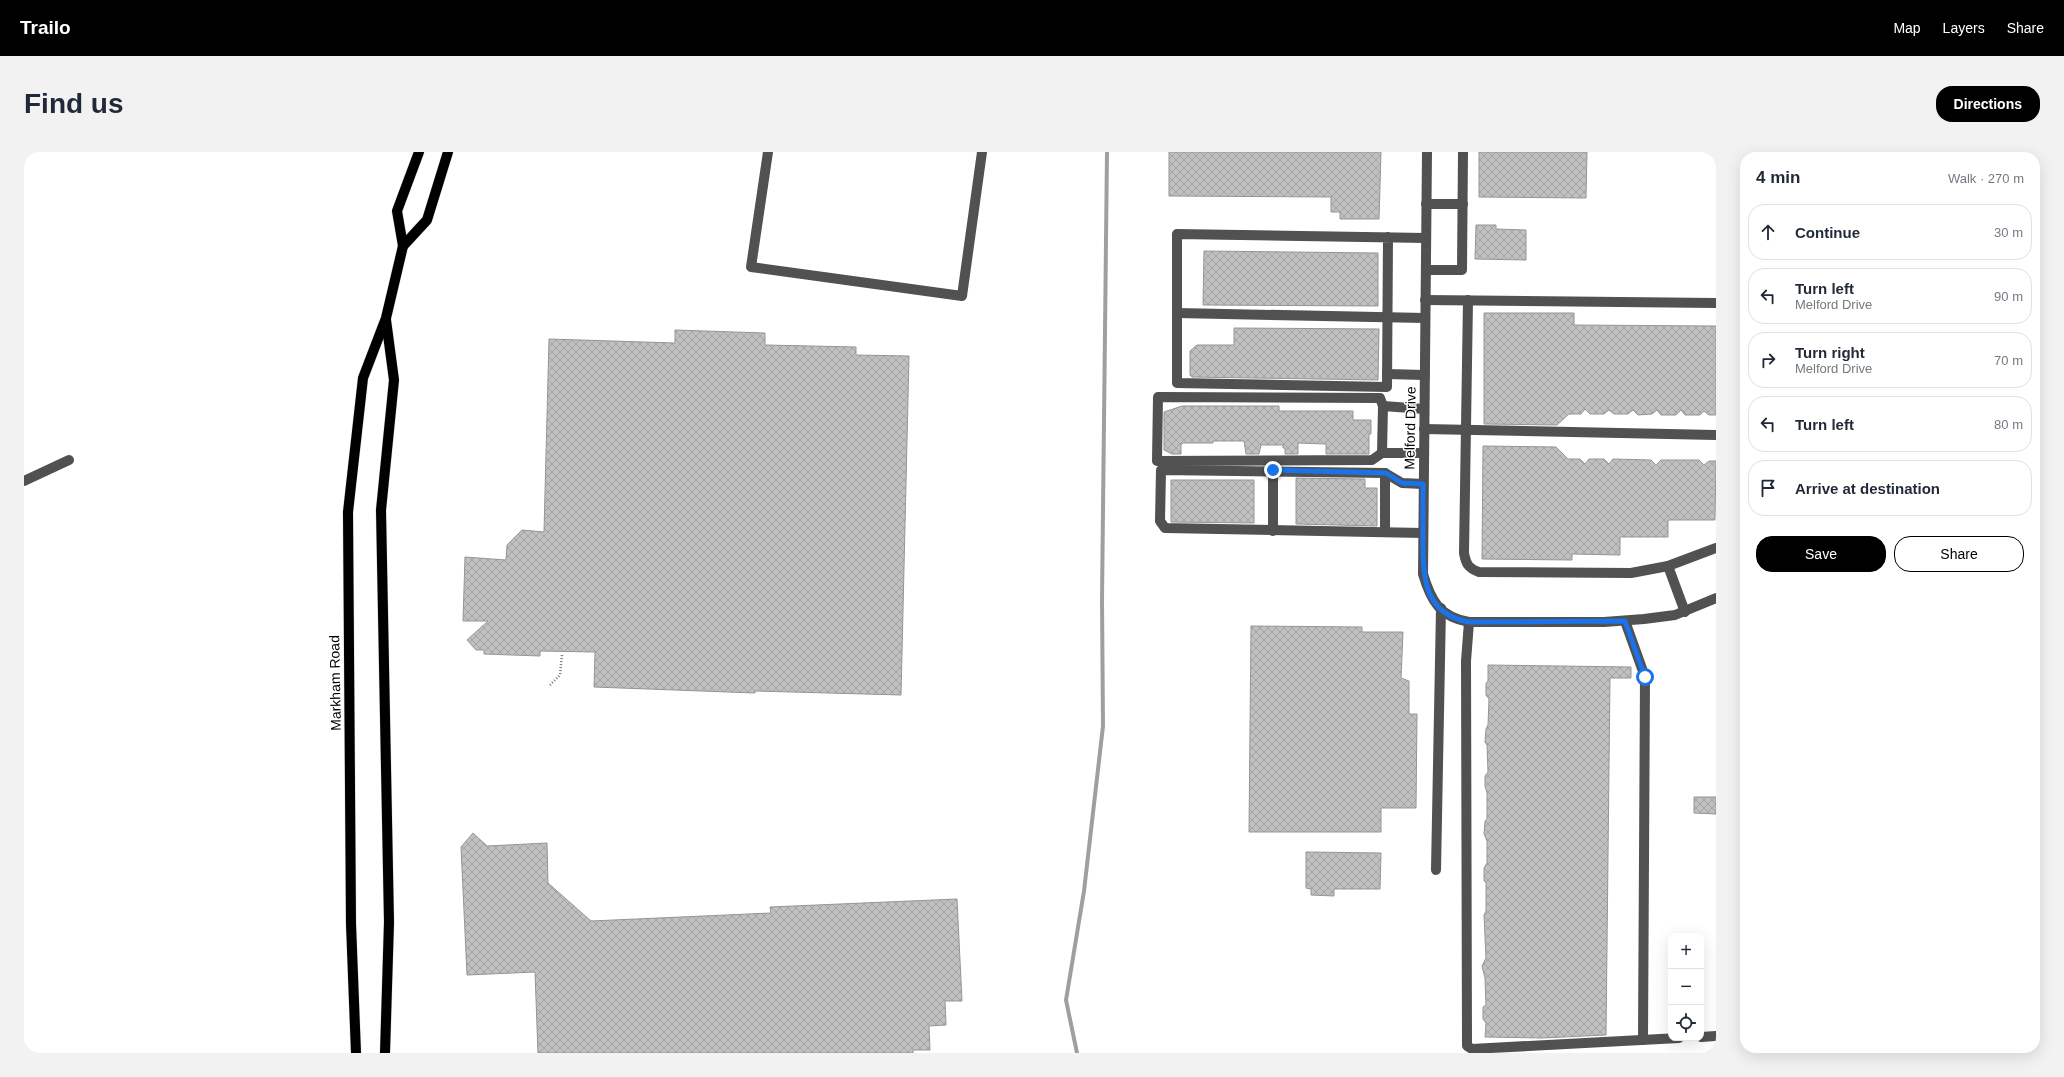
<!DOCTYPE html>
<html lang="en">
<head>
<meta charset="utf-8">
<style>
	:root { --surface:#fff; --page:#f2f2f3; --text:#1f2937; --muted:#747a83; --line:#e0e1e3; --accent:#000 }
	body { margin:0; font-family:Arial,sans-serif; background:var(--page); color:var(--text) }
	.controls { position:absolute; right:12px; bottom:12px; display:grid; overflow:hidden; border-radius:8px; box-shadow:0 4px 16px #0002 }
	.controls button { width:36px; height:36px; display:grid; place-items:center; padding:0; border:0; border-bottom:1px solid var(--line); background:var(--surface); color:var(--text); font:20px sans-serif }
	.stop { position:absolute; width:12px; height:12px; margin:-9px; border:3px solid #1a73e8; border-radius:50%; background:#fff }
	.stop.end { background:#1a73e8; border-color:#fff; box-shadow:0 1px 4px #0008 }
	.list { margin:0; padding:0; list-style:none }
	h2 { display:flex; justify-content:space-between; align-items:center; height:52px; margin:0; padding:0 16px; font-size:17px }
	h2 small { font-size:13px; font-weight:400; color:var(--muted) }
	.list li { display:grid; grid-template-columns:26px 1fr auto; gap:12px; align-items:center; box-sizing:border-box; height:56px; margin:0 8px 8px; padding:0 8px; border:1px solid var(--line); border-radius:16px }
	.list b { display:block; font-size:15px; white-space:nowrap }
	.list p { margin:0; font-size:13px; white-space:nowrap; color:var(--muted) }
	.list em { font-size:13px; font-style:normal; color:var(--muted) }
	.actions { display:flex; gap:8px; padding:12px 16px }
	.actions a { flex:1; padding:9px 0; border:1px solid var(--accent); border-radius:16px; text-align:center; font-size:14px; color:var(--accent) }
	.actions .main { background:var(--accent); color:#fff }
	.icon { flex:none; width:22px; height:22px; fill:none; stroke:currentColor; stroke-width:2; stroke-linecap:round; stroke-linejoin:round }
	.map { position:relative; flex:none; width:1692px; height:901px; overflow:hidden; border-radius:16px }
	header { display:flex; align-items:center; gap:24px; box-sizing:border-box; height:56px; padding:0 20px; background:var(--accent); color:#fff }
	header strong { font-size:19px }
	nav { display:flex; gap:22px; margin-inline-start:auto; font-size:14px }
	.intro { display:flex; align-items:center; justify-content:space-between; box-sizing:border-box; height:96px; padding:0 24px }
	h1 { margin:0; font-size:28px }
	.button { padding:10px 18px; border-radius:16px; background:var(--accent); color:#fff; font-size:14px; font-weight:700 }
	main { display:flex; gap:24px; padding:0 24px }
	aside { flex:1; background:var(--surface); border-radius:16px; box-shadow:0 4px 16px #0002 }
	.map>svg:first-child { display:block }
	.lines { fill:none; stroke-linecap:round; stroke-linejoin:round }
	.stream { stroke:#9f9f9f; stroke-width:4 }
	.building { fill:url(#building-cross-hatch); stroke:#959595 }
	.major-casing { stroke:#dbdbdb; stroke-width:11 }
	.path { stroke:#737373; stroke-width:2.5; stroke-dasharray:1 2; stroke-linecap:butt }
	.minor { stroke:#515151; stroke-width:10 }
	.major { stroke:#000; stroke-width:10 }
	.route { stroke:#1a73e8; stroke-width:5 }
	.labels { text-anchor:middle; stroke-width:3; stroke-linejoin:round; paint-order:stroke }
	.street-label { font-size:14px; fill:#000; stroke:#fff }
</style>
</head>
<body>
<header>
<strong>Trailo</strong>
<nav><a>Map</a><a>Layers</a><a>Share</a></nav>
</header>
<div class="intro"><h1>Find us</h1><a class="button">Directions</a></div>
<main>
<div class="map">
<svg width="1692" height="901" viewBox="0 0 1692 901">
	<defs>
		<pattern id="building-cross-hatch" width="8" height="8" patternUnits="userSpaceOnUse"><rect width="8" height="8" fill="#c0c0c0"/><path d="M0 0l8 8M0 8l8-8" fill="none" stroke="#a3a3a3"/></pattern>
	</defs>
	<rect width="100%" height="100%" fill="#fff"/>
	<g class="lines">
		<polyline class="stream" points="1053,901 1042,848 1060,739 1079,574 1078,448 1083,0"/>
	</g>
	<g class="building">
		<polygon points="1145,0 1357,0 1355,67 1316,67 1316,60 1307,60 1307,45 1145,44"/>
		<polygon points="1455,0 1563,0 1562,46 1455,45"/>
		<polygon points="1452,73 1472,73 1472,77 1502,78 1502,108 1451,107"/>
		<polygon points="1180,99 1354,101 1354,154 1179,153"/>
		<polygon points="1460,161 1550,161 1550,173 1692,174 1692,263 1685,263 1680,259 1676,263 1661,263 1657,258 1652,263 1637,263 1633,258 1628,262 1614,263 1609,258 1604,262 1590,262 1585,258 1580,262 1566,262 1561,257 1557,262 1545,262 1533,273 1460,272"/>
		<polygon points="1210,176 1355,177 1354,228 1168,225 1166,223 1166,199 1173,193 1210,193"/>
		<polygon points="651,178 741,181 741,193 832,195 832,203 885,204 877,543 731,539 731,541 570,535 571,500 516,499 516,504 460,502 460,498 452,498 443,488 464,469 439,469 441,405 482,408 483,393 498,378 520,380 525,187 651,191"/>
		<polygon points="1158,254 1255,254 1255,259 1329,259 1329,268 1347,268 1347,282 1345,282 1345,302 1302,302 1302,292 1274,291 1274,302 1261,302 1261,296 1259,296 1259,293 1237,293 1235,302 1222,302 1220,289 1189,289 1189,291 1159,291 1157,293 1157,302 1148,302 1140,298 1140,260"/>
		<polygon points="1459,294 1532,295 1544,307 1556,307 1561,312 1565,307 1580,307 1585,312 1589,307 1627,308 1632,313 1637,308 1675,308 1680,313 1685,309 1692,309 1691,368 1644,368 1644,385 1596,385 1596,403 1548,402 1548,408 1458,407"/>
		<polygon points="1272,326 1341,327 1341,336 1353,336 1353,374 1272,372"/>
		<polygon points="1147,328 1230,328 1230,371 1147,370"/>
		<polygon points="1227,474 1338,475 1338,480 1379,480 1377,526 1385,529 1385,562 1393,562 1392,656 1357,656 1357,680 1225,680"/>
		<polygon points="1464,513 1607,515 1607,526 1586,526 1582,883 1518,886 1461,885 1462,871 1459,867 1459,855 1462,853 1461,826 1458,814 1462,806 1460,763 1462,759 1462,730 1460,729 1460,716 1463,711 1463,689 1460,682 1461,669 1463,667 1463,641 1461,634 1461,624 1464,620 1463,593 1461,590 1462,577 1464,573 1465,547 1462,543 1462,531 1464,529"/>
		<polygon points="1670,645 1692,645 1692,662 1670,661"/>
		<polygon points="449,681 463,694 523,691 524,731 567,769 747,761 746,755 933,747 938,849 921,849 922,873 905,874 906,898 889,898 889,901 514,901 511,820 443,823 437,695"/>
		<polygon points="1282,700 1357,701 1356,737 1310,737 1310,744 1287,743 1287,737 1282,736"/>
	</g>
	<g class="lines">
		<defs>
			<g id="major">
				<polyline points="379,94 403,68 424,0"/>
				<polyline points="332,901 327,772 324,360 339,226 362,166 379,94 373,59 395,0"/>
				<polyline points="361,901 365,770 357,358 370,228 362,168"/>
			</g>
		</defs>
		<use href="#major" class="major-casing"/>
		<polyline class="path" points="526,533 536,523 538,503"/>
		<g class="minor">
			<polyline points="744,0 727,115 938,144 958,0"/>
			<path d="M1403 0 1399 422C1407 449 1416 465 1445 470H1580L1620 467 1651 463 1692 446"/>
			<polyline points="1402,52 1439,52"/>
			<polyline points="1364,85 1363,235 1153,231 1153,82 1402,86"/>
			<polyline points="1402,118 1438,118 1439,0"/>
			<polyline points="1401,148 1692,151"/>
			<path d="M1444 148 1440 401C1442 412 1444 416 1455 420L1607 421 1644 414 1692 396"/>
			<polyline points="1153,161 1401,166"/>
			<polyline points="1363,222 1401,223"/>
			<polyline points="1400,277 1692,283"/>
			<polyline points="1358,301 1348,308 1133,309 1134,245 1356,246 1359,254"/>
			<polyline points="1400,301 1358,301 1359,254 1400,257"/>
			<polyline points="1249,318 1249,379"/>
			<polyline points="0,329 45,308"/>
			<polyline points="1361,380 1361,321"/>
			<polyline points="1399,381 1141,376 1136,369 1137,318 1361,321 1378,331 1399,332"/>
			<polyline points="1644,414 1661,460"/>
			<polyline points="1601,469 1621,525 1619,888"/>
			<polyline points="1445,470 1442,509 1443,894 1448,897 1655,886"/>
			<polyline points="1412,718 1417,456"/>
			<polyline points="1677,885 1692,884"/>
		</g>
		<use href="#major" class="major"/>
	</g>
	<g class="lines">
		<path class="route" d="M1249 318 1362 321 1378 331 1399 332C1399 351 1399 370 1399 388 1399 426 1400 462 1445 470L1601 469 1621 525"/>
	</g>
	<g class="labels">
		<g class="street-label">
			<text transform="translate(1386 276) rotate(-89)" y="5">Melford Drive</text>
			<text transform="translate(311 531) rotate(-91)" y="5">Markham Road</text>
		</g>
	</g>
</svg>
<div class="controls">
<button>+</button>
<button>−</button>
<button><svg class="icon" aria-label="locate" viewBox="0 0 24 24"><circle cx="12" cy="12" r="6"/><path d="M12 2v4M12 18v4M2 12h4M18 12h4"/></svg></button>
</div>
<div class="stop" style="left:1621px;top:525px"></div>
<div class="stop end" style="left:1249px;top:318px"></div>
</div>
<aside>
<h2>4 min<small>Walk · 270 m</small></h2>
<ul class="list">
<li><svg class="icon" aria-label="ahead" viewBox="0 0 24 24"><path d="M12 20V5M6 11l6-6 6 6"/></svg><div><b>Continue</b></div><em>30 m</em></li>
<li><svg class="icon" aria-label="left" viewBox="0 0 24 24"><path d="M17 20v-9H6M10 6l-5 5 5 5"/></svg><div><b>Turn left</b><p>Melford Drive</p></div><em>90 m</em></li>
<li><svg class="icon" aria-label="right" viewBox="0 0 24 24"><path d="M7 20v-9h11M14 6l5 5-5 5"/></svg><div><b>Turn right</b><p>Melford Drive</p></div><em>70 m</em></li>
<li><svg class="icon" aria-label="left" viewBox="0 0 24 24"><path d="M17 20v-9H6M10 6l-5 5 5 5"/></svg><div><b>Turn left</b></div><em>80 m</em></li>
<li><svg class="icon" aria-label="arrive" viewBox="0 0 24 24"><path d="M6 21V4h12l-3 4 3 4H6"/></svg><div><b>Arrive at destination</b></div></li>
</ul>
<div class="actions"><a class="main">Save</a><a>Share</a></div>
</aside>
</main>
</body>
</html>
